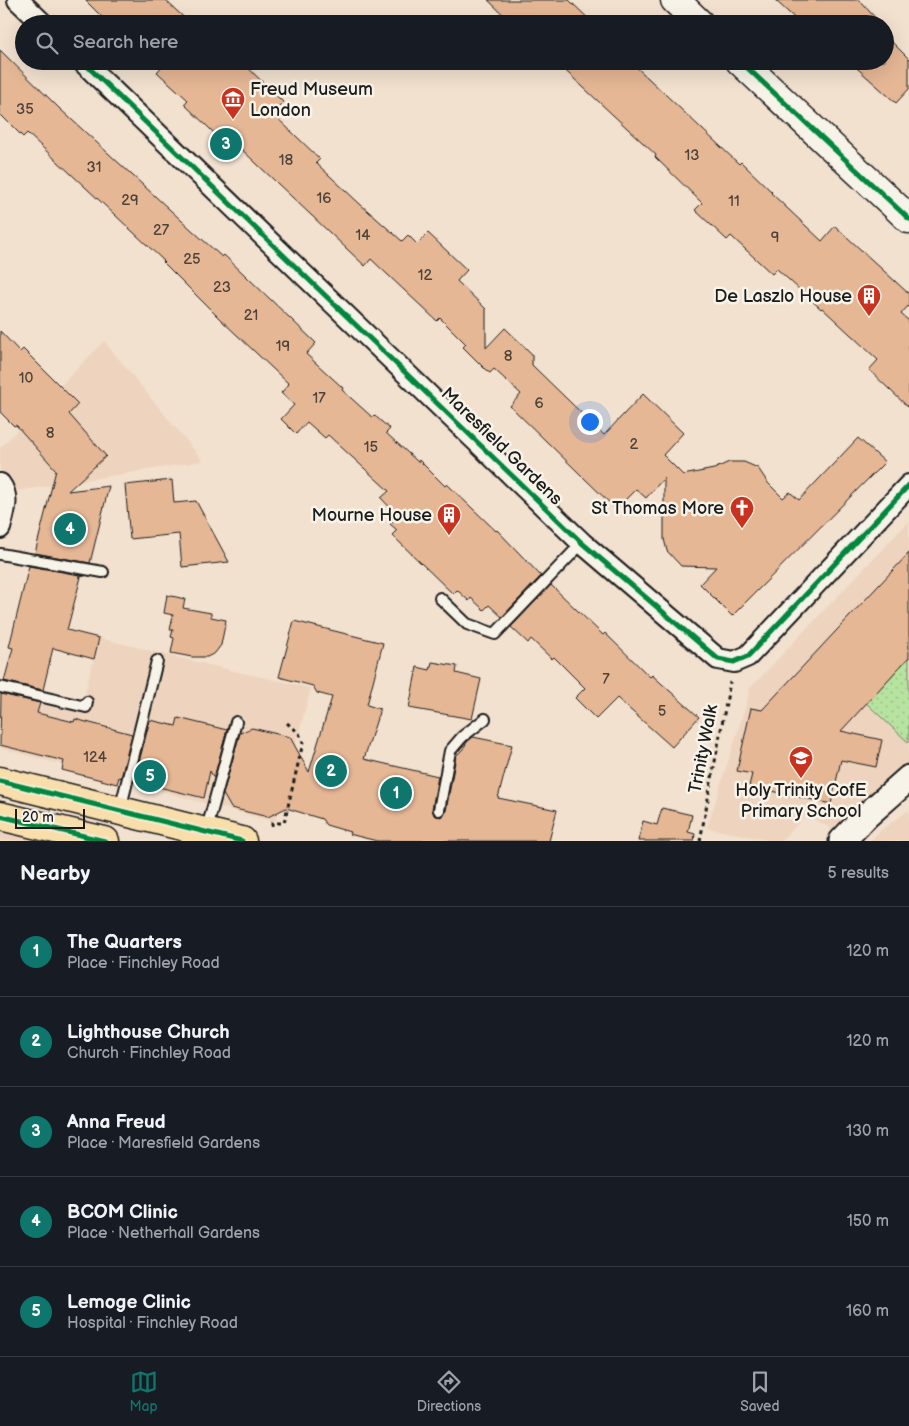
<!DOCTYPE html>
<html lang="en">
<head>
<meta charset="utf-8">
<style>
	:root { --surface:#171b24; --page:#20242c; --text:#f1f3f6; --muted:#9ea1a6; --line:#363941; --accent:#0f766e }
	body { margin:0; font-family:"Balsamiq Sans",sans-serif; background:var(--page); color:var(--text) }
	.scale { position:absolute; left:15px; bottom:12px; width:70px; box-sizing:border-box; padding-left:5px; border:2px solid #1c1c1c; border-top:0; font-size:14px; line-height:18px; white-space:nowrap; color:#1c1c1c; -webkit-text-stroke:4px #f7f3e8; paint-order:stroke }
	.you { position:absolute; left:589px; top:421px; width:18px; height:18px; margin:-12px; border:4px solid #fff; border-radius:50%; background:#1a73e8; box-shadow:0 0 0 8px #1a73e833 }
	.badge { display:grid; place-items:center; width:32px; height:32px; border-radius:50%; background:var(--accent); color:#fff; font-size:16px; font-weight:700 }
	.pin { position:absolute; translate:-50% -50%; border:2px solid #fff; box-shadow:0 1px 5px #0006 }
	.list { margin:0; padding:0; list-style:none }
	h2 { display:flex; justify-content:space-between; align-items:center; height:65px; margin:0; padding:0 20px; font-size:21px }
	h2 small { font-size:16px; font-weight:400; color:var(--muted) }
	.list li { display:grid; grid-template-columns:32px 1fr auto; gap:15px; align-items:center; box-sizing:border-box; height:90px; padding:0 20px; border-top:1px solid var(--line) }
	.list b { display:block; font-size:19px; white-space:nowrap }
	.list p { margin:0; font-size:16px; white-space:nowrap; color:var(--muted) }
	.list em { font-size:16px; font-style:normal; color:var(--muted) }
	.icon { flex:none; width:28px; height:28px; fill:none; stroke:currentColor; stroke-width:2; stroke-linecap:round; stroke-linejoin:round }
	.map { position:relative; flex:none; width:909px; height:841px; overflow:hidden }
	.search { position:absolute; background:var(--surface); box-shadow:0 5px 20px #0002; left:15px; right:15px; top:15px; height:55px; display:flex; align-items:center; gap:12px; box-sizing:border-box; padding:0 18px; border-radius:28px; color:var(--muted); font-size:19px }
	.sheet { height:515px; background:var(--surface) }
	nav { display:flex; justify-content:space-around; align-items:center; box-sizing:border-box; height:70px; border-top:1px solid var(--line); background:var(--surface); font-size:14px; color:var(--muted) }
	nav a { display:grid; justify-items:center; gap:2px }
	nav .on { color:var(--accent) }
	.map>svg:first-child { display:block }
	.built { fill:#eed4be }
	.park { fill:url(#park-dots); stroke:#6a805e }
	.building { fill:#e5b795; stroke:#1c1c1c }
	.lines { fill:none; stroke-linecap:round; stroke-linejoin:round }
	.service-casing { stroke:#1c1c1c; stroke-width:14 }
	.minor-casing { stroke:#1c1c1c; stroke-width:24 }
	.tertiary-casing { stroke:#1c1c1c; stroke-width:29 }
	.secondary-casing { stroke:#1c1c1c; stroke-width:31 }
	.trunk-casing { stroke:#1c1c1c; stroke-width:31 }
	.path { stroke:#1c1c1c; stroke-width:3; stroke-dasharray:4 4; stroke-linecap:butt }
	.service { stroke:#f7f3e8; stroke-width:10 }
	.minor { stroke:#f7f3e8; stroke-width:20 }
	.tertiary { stroke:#f7f3e8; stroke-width:25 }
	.secondary { stroke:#f7f3e8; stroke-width:28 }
	.trunk { stroke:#f8deab; stroke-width:28 }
	.cycleway-casing { stroke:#f7f3e8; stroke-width:8 }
	.cycleway { stroke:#00873e; stroke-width:5 }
	.labels { text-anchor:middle; stroke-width:5; stroke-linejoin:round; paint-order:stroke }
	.number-label { font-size:15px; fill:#4e433a }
	.poi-label { font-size:18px; fill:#1c1c1c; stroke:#f7f3e8; text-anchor:end }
	.street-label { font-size:18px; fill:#1c1c1c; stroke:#f7f3e8 }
</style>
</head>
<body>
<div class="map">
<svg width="909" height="841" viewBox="0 0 909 841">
	<defs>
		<pattern id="park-dots" width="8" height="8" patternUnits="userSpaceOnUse" patternTransform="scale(1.25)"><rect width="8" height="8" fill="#b7e3a0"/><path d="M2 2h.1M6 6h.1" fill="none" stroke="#9dc289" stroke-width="1.8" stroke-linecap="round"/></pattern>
	</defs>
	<rect width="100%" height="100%" fill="#f2e1cf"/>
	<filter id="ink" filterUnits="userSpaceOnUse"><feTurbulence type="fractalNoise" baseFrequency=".02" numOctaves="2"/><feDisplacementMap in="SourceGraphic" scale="10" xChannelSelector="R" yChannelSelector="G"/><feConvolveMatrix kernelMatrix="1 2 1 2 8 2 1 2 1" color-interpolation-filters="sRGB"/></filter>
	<g filter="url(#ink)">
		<g class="built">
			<polygon points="104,341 203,461 18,491 0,470 0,448"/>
			<polygon points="909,521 909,767 832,829 806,815 782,841 772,841 707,828 746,705 750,688"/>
			<polygon points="99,638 234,671 311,688 275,822 0,748 0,683 83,701"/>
			<polygon points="909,810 909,841 870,841 880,831"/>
			<polygon points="0,824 67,841 0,841"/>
		</g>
		<polygon class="park" points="909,657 909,743 866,703"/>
		<g class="building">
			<polygon points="85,0 165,0 191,24 109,24"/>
			<polygon points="488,0 569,0 594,24 513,24"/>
			<polygon points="775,0 859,0 881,24 801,24"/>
			<polygon points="885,35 909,59 909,89 896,103 849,61 885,61"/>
			<polygon points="0,50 59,108 193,231 222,257 224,255 316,343 306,354 343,388 342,390 372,417 374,415 390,429 386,433 418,462 419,460 445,486 447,484 496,531 497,530 541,576 502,617 489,605 484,610 471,598 469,601 457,590 453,594 392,535 397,530 390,524 398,516 381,498 389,491 328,435 325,438 307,422 296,434 281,419 294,405 281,393 289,384 220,319 163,262 164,261 99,200 27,133 23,137 0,114"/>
			<polygon points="167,61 241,61 283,102 272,113 320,159 316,163 360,204 402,241 408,235 417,244 428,233 467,270 457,281 486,309 486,348 505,328 532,354 532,365 604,435 643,394 683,433 663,455 683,475 714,469 729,462 744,462 758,468 768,483 783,498 790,492 799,500 858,438 885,462 732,616 700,584 716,567 681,566 667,551 664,539 664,478 646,498 636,489 616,509 510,406 521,394 494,369 490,373 487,371 463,347 466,344 440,318 437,321 371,259 365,266 239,147 234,152 184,104 188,100 157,72"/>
			<polygon points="555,61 630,61 739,164 741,162 772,192 771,193 822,241 835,226 909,294 909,305 901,314 909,321 909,408 869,370 878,360 822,308 821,309 777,269 772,274 731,236 727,240 695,210 702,203 655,157 656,155"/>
			<polygon points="0,331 20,352 23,349 78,404 69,414 106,456 68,491 109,486 90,563 35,553 56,470 16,425 14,426 0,412"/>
			<polygon points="172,480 174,503 196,501 229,562 182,567 179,534 130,539 125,485"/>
			<polygon points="909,553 909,657 841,731 882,740 876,767 841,760 831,804 749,786 752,774 737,771 751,708 762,710"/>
			<polygon points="29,566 85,576 79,577 81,577 67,630 99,638 94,659 53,648 43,690 4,681 13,648 9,647"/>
			<polygon points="551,585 603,635 605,633 650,677 652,675 699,717 672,747 617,698 596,719 575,698 585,688 554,657 552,659 531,639 528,643 511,627"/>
			<polygon points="167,595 185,599 183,608 211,613 211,617 226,620 221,645 215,653 207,657 192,657 171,653 174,638 171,637 173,630 170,630 173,615 164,613"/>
			<polygon points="294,621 383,643 367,705 380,709 364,759 438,776 432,809 434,815 441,817 446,811 456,756 463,749 467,742 473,737 512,745 498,798 557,810 549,841 377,841 349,834 350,832 326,825 322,819 286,808 268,817 231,808 223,794 240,733 252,728 290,737 309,772 332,697 317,693 313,686 279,677"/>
			<polygon points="432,662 457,666 456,673 481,679 472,719 409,708 417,667 430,670"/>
			<polygon points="1,694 40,703 37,713 74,722 75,719 132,734 121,778 119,777 117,784 62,770 64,761 0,745"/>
			<polygon points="178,718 227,730 214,778 210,771 204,798 134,781 150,720 176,726"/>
			<polygon points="662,808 692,815 688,832 695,834 694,841 638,841 643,821 657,825"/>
		</g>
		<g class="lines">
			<defs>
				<g id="service">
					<polyline points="0,554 103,572"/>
					<polyline points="440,598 467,624 495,634 582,543"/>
					<polyline points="0,687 86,707 87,702"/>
					<polyline points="120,810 157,661"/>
					<polyline points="439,810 450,751 462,737 485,719"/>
					<polyline points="206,832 236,722"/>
				</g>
				<g id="minor">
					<polyline points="18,0 43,24"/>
					<polyline points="82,61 582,543 718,659 734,662 748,656 909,485"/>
					<path d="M0 484C10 497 4 513 0 528"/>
				</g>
				<polyline id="tertiary" points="842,841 866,816 909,778"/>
				<g id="secondary">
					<polyline points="675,0 700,24"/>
					<polyline points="740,61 909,219"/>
				</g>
				<g id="trunk">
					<polyline points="0,781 242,841"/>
					<polyline points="0,816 105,841"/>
				</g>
			</defs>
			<use href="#service" class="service-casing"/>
			<use href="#minor" class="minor-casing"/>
			<use href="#tertiary" class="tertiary-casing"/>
			<use href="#secondary" class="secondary-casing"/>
			<use href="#trunk" class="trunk-casing"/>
			<g class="path">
				<polyline points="272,826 272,823 284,823 303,743 299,733 287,723"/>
				<polyline points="700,841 730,682"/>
			</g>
			<use href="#service" class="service"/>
			<use href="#minor" class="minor"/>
			<use href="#tertiary" class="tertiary"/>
			<use href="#secondary" class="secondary"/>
			<use href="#trunk" class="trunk"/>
			<defs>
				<g id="cycleway">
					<polyline points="82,61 582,543 718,659 734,662 748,656 909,485"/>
					<polyline points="740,61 909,219"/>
					<polyline points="0,781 242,841"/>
					<polyline points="0,816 105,841"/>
				</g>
			</defs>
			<use href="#cycleway" class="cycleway-casing"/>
			<use href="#cycleway" class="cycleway"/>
		</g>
	</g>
	<defs>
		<symbol id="museum-pin" viewBox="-11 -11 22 30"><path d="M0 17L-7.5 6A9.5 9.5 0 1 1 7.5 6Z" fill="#c8321e" stroke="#f7f3e8"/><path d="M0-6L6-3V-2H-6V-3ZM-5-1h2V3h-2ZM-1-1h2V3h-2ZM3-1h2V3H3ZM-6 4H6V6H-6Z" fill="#fff"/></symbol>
		<symbol id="building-pin" viewBox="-11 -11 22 30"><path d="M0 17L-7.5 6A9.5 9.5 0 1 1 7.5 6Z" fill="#c8321e" stroke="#f7f3e8"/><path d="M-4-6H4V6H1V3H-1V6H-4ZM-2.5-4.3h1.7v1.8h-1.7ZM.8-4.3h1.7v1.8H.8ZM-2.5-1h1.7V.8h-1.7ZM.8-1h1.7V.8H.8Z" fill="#fff"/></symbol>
		<symbol id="church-pin" viewBox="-11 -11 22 30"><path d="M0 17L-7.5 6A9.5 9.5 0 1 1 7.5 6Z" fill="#c8321e" stroke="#f7f3e8"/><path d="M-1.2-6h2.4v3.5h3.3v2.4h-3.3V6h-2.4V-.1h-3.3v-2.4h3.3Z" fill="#fff"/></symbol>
		<symbol id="school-pin" viewBox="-11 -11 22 30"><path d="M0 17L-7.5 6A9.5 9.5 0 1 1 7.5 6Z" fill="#c8321e" stroke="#f7f3e8"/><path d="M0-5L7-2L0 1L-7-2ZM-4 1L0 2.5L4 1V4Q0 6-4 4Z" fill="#fff"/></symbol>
	</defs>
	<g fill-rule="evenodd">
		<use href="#museum-pin" x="219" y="85" width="28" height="38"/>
		<use href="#building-pin" x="855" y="282" width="28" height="38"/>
		<use href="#church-pin" x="728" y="494" width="28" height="38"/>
		<use href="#building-pin" x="435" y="501" width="28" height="38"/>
		<use href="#school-pin" x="787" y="744" width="28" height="38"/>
	</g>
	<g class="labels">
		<g class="number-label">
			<text x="25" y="114">35</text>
			<text x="692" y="160">13</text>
			<text x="286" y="165">18</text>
			<text x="94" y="172">31</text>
			<text x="324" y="203">16</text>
			<text x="130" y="205">29</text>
			<text x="734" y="206">11</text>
			<text x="161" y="235">27</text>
			<text x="363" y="240">14</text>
			<text x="775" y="242">9</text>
			<text x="192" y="264">25</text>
			<text x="425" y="280">12</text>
			<text x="222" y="292">23</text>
			<text x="251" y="320">21</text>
			<text x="283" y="351">19</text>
			<text x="508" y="361">8</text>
			<text x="26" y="383">10</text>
			<text x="319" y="403">17</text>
			<text x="539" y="408">6</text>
			<text x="50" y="438">8</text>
			<text x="634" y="449">2</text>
			<text x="371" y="452">15</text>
			<text x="606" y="684">7</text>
			<text x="662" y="716">5</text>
			<text x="95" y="762">124</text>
		</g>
		<g class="poi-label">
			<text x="250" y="95" text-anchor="start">Freud Museum<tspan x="250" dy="21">London</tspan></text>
			<text x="852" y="302">De Laszlo House</text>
			<text x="724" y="514">St Thomas More</text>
			<text x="432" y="521">Mourne House</text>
			<text x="801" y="796" text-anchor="middle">Holy Trinity CofE<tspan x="801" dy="21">Primary School</tspan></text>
		</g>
		<g class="street-label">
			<text transform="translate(502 446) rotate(44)" y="6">Maresfield Gardens</text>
			<text transform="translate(703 749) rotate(-79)" y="6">Trinity Walk</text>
		</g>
	</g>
</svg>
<div class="scale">20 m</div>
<div class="you"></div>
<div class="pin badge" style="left:396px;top:793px">1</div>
<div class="pin badge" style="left:331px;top:771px">2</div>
<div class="pin badge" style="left:226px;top:144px">3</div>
<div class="pin badge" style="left:70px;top:529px">4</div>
<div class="pin badge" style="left:150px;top:776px">5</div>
<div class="search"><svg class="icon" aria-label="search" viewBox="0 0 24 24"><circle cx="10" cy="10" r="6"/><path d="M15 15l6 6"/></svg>Search here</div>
</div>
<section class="sheet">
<h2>Nearby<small>5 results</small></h2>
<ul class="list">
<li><span class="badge">1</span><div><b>The Quarters</b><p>Place · Finchley Road</p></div><em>120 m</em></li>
<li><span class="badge">2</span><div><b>Lighthouse Church</b><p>Church · Finchley Road</p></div><em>120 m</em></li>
<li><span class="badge">3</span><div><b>Anna Freud</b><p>Place · Maresfield Gardens</p></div><em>130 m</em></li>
<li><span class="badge">4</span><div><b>BCOM Clinic</b><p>Place · Netherhall Gardens</p></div><em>150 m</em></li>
<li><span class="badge">5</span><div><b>Lemoge Clinic</b><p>Hospital · Finchley Road</p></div><em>160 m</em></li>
</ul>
</section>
<nav>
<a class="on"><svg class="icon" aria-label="map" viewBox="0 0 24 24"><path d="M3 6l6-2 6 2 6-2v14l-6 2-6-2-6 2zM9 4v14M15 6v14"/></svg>Map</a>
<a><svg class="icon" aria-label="directions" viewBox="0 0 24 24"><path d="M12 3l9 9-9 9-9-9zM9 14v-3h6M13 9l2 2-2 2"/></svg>Directions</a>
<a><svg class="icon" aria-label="saved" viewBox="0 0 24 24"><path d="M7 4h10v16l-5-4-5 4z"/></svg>Saved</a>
</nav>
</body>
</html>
